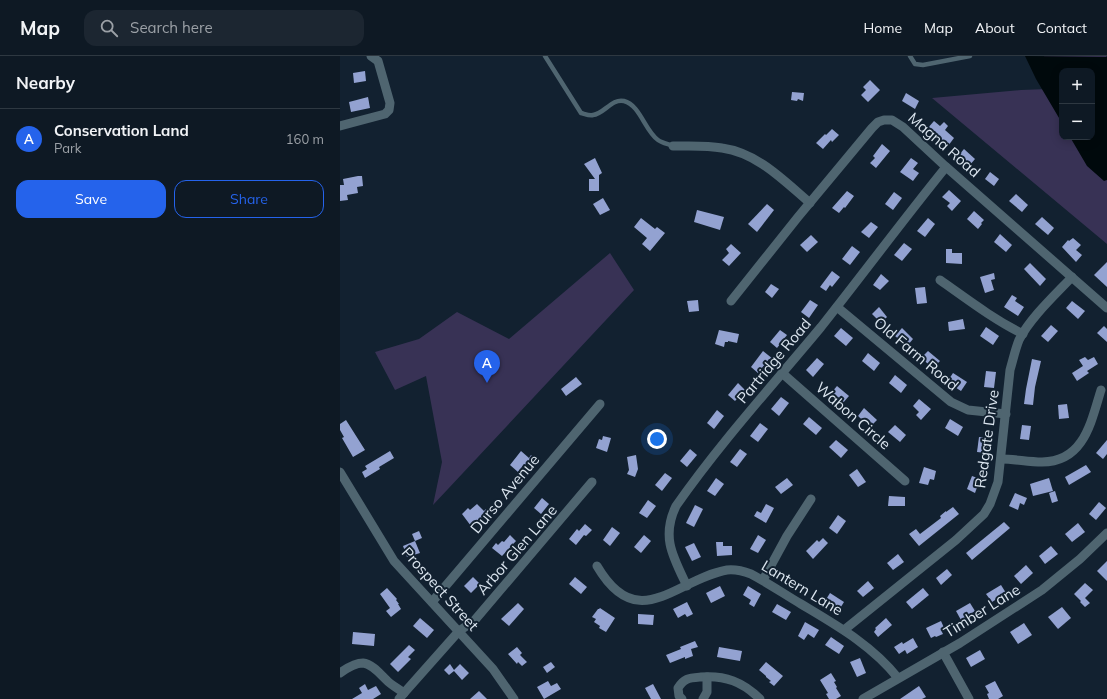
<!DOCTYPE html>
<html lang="en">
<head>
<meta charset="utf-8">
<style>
	:root { --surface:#0e1924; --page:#1c2631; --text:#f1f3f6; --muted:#9ba0a6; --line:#2e3841; --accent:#2563eb }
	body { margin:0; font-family:Mulish,sans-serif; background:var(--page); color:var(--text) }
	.controls { position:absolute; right:12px; top:12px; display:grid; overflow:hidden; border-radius:8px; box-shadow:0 2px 10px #0003 }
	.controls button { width:36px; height:36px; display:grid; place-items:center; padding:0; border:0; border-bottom:1px solid var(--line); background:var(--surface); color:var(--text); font:20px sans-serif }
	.you { position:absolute; left:317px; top:383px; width:14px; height:14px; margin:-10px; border:3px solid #fff; border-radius:50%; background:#1a73e8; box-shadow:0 0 0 6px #1a73e833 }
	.badge { display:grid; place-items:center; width:26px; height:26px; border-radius:50%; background:var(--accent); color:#fff; font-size:13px; font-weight:700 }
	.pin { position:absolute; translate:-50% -33px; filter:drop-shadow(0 1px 2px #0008) }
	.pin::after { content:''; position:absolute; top:21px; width:14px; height:12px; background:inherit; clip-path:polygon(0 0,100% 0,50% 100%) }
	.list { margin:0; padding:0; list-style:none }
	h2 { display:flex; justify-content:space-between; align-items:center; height:52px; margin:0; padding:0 16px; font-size:17px }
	h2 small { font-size:13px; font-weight:400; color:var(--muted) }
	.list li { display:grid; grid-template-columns:26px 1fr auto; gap:12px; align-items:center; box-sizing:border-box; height:60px; padding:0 16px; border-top:1px solid var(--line) }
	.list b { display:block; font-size:15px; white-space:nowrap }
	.list p { margin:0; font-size:13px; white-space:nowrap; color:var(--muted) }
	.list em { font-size:13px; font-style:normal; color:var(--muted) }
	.actions { display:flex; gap:8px; padding:12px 16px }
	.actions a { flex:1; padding:9px 0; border:1px solid var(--accent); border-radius:12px; text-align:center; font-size:14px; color:var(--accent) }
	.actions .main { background:var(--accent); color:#fff }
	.icon { flex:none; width:22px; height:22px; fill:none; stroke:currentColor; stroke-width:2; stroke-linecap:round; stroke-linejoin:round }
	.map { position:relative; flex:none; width:767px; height:643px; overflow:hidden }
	header { display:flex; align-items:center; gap:24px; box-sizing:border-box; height:56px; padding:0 20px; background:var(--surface); border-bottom:1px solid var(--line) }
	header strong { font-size:19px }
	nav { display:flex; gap:22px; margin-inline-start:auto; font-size:14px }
	.search { width:280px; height:36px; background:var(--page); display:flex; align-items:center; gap:10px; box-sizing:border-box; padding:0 14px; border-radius:12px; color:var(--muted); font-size:15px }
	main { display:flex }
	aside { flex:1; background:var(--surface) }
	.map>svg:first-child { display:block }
	.green { fill:#383255; fill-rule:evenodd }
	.water { fill:#00090c }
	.building { fill:#93a2d1 }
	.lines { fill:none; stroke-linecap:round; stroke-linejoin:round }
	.service { stroke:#4f6570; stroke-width:4.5 }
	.minor { stroke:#4f6570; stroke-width:9 }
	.labels { text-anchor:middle; stroke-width:4; stroke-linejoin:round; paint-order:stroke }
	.street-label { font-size:15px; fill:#dbe5ef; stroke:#122130 }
</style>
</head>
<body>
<header>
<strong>Map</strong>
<div class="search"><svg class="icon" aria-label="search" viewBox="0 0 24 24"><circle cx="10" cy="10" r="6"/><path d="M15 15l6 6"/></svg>Search here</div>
<nav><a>Home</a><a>Map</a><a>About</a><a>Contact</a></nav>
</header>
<main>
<aside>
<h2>Nearby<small></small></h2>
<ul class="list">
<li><span class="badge">A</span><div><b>Conservation Land</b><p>Park</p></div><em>160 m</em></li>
</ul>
<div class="actions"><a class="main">Save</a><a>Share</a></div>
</aside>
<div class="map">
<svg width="767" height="643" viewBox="0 0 767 643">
	<rect width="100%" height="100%" fill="#122130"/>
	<g class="green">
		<path d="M704 0H766L767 2V188L592 42 681 34 708 33ZM722 15H752V81H722Z"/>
		<polygon points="270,197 294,234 93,449 102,406 86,320 55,334 35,296 79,283 117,256 169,283"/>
	</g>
	<polygon class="water" points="685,0 767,1 767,124 764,125 747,110 730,81 752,81 752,15 722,15 722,67 696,23"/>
	<g class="building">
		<polygon points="25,15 26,25 14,27 13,17"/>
		<polygon points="530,24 540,34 528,46 521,39 526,34 523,31"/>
		<polygon points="452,36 464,37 463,45 458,43 457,45 451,44"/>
		<polygon points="566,37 579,45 575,53 562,45"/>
		<polygon points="28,41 30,52 11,56 9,46"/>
		<polygon points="594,65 600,70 604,66 608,70 605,74 614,82 608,90 587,73"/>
		<polygon points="492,73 499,79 492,86 491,84 483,93 476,87 485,78 486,79"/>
		<polygon points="542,88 550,95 536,112 530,107 535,102 533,100"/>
		<polygon points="624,93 635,103 629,110 618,100"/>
		<polygon points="255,102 262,117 259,119 259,135 249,135 249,123 255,123 244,108"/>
		<polygon points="571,102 578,107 573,113 579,117 573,125 560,116"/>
		<polygon points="650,116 659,123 654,130 645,123"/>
		<polygon points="18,120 22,120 23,130 17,131 18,137 7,139 8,144 0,145 0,129 4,129 3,123"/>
		<polygon points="609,134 621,145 612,155 607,150 610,147 602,141"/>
		<polygon points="507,135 514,140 505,152 504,151 499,157 492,152"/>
		<polygon points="554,136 562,142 553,154 545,148"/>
		<polygon points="676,138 688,149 682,156 669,145"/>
		<polygon points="263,142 270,154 260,159 253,148"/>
		<polygon points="427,148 434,154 417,176 408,168"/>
		<polygon points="357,154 384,161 380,174 354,166"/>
		<polygon points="634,155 644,164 641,167 642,168 638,173 627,163"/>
		<polygon points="702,161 714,172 708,179 695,168"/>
		<polygon points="301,162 315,173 317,171 325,177 310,195 302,188 307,182 294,171"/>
		<polygon points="588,162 595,168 585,181 577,175"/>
		<polygon points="531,166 538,171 529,182 521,176"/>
		<polygon points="660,178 672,189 666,196 654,186"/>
		<polygon points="471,179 478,186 467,196 460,189"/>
		<polygon points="733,182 741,189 736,194 742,199 736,206 722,191 728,184 729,185"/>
		<polygon points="564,187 572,193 562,205 554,199"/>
		<polygon points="391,188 401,197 389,210 382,204 389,197 386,193"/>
		<polygon points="512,190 520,196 510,209 502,203"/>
		<polygon points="606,193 612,193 612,197 622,197 622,208 606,207"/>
		<polygon points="767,206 767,231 754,219"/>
		<polygon points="690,207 706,223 700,230 684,213"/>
		<polygon points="492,215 500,221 492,231 490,229 486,235 480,231"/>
		<polygon points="654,217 655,223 651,224 654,234 645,237 640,221"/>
		<polygon points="541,218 549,225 540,234 533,229"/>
		<polygon points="431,228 439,233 432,242 425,236"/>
		<polygon points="585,231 587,247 577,248 575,232"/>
		<polygon points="672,239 677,242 675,245 684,251 678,260 664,251"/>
		<polygon points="358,244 359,255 349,256 347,245"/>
		<polygon points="470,244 478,249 469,262 461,256"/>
		<polygon points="732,245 745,255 738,263 726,252"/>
		<polygon points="539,251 547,261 541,267 532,258"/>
		<polygon points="623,263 625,273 609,275 608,266"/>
		<polygon points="711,269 718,275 708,286 701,280"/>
		<polygon points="764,270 767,273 767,286 757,277"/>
		<polygon points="646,271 659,280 653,289 640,280"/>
		<polygon points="501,272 513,282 506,290 494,280"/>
		<polygon points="562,272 573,283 567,290 555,280"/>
		<polygon points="379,274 399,278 397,287 388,285 388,286 385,286 384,291 375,288"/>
		<polygon points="440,274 447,279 437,292 430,286"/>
		<polygon points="423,295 433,303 429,303 418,317 411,311"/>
		<polygon points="588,295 600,305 593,312 581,302"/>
		<polygon points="528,297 540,307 534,315 522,305"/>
		<polygon points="745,301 748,304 754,301 758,308 747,315 749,317 737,325 732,317 743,310 739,304"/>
		<polygon points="477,302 484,308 473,321 466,314"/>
		<polygon points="692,303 701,305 695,331 693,349 684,348 686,333"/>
		<polygon points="646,315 656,316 654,332 644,331"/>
		<polygon points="613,317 627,326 621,335 607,326"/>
		<polygon points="555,319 567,329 561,337 549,327"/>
		<polygon points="236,321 242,328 226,340 221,333"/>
		<polygon points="398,327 405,334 395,345 388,339"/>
		<polygon points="497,330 509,340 502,348 491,337"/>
		<polygon points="441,341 449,347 439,360 431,353"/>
		<polygon points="579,343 591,353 581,364 576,359 579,356 573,350"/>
		<polygon points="727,348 729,362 719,363 718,349"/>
		<polygon points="524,352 537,364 530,371 518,360"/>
		<polygon points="377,354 384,360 374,373 367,367"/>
		<polygon points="469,361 482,372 476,379 463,368"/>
		<polygon points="610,363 623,371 618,380 605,372"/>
		<polygon points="6,364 25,394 13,401 2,382 4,381 0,374 0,368"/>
		<polygon points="420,367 428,373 418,386 410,380"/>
		<polygon points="555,369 566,379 560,386 548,376"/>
		<polygon points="682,369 691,370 689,384 680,383"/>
		<polygon points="263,380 271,382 267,396 256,392 259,383 262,384"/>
		<polygon points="639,381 648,382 646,397 637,396"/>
		<polygon points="496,384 508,394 501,402 489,391"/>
		<polygon points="767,384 767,398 763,403 756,397"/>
		<polygon points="350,393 357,399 347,411 340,405"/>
		<polygon points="400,393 407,398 397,411 390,406"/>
		<polygon points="50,395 54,402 39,411 40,413 25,422 22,416 27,413 25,410"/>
		<polygon points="181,395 189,402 191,399 198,406 191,414 184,408 178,416 170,409"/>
		<polygon points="296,399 298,413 295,421 287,418 289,414 287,401"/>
		<polygon points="746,409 751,416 729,429 725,421"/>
		<polygon points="584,411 596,415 594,424 590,423 588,429 579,427"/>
		<polygon points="517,413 526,426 518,431 509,419"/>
		<polygon points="325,417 332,422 322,435 315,429"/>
		<polygon points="632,420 640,423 635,437 627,433"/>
		<polygon points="376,422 384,428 375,440 367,435"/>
		<polygon points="447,422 453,429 441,438 435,431"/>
		<polygon points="709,422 713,435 693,440 690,428"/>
		<polygon points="715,435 718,445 712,447 709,437"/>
		<polygon points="675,437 687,442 684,449 680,447 678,454 669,450"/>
		<polygon points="549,440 565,441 565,450 548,450"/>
		<polygon points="202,442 209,448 201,458 194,452"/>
		<polygon points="308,444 316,450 307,462 299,457"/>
		<polygon points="759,446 766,452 756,464 749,458"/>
		<polygon points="137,448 144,455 146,453 151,459 140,468 137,465 131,470 122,458 128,452 130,454"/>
		<polygon points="426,448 434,452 426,467 414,460 417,455 421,457"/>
		<polygon points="355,449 363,453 354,471 346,467"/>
		<polygon points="613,451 619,458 579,490 569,478 576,473 580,478 601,462 600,460 606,455 606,456"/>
		<polygon points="498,459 506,465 497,478 489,472"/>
		<polygon points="664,466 670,472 632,504 626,497"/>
		<polygon points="738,467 745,476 732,486 725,478"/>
		<polygon points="245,468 252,474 246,480 244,479 236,489 229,483 237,473 239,475"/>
		<polygon points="272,471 280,477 270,490 263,484"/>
		<polygon points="79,475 82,482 75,485 72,478"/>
		<polygon points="170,479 176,485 162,500 152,492 156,487 158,489 162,485 164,486"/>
		<polygon points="304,479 311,485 301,497 294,491"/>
		<polygon points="418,479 426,484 418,497 410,493"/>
		<polygon points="483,482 488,487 473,503 466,495 477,484 479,486"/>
		<polygon points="75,485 80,497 67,501 63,490"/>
		<polygon points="376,486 383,486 383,490 392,490 392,499 377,500"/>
		<polygon points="354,487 361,501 352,505 345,491"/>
		<polygon points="711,490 718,498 705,508 699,500"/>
		<polygon points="558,498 564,506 553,514 547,507"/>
		<polygon points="767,505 767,525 757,515"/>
		<polygon points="686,509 693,517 681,528 674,520"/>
		<polygon points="607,513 612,519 601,529 596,522"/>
		<polygon points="133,521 140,528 131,537 124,530"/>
		<polygon points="235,521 247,531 241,538 229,528"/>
		<polygon points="528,525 534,532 523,541 517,535"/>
		<polygon points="745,527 753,534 745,542 750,547 745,551 740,546 741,545 734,538"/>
		<polygon points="661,529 666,537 652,546 646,538"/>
		<polygon points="380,530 385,540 371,547 366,537"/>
		<polygon points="408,530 421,538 414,551 409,548 411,544 403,539"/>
		<polygon points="47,532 57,543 56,544 59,548 58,548 61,553 51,561 46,555 50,552 40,538"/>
		<polygon points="583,532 589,539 572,553 566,546"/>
		<polygon points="490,537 504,546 499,554 485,545"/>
		<polygon points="347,546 353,558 347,561 345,558 338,562 333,553"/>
		<polygon points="178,547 184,553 169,570 161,563"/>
		<polygon points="630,547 635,555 621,564 616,555"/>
		<polygon points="437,548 451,556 446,564 432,556"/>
		<polygon points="722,551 731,562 718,573 708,561"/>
		<polygon points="260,552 275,562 266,576 259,572 260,570 254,566 256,563 252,561 258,553 259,553"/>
		<polygon points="298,558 314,559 313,569 298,568"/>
		<polygon points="80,562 94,574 87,582 73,570"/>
		<polygon points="546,562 552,569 538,581 534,576 536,573 535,572"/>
		<polygon points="601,565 605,574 602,576 603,578 596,581 595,580 591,582 586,572"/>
		<polygon points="465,566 479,574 474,582 468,578 464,584 458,580"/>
		<polygon points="684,567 692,579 678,588 670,576"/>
		<polygon points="13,576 35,578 34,590 12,588"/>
		<polygon points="491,581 504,590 499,598 485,589"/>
		<polygon points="573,582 578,591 567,598 565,594 559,598 554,591 562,586 563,588"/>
		<polygon points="355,585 358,591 351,593 353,600 345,603 345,601 330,607 326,599 341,593 340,591"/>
		<polygon points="69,589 75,594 68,601 71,603 58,616 50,608"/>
		<polygon points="177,591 182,597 180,599 187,606 182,610 178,606 177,608 168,598"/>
		<polygon points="379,591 402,595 400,605 377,601"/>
		<polygon points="640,594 645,603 631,611 626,602"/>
		<polygon points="520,602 526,617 517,621 510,606"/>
		<polygon points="211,606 215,611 207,617 203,611"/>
		<polygon points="426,606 443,620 434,630 429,626 431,625 426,621 426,620 419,614"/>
		<polygon points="110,608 114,614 120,608 129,617 122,624 114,615 109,619 104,614"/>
		<polygon points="491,617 496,625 494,626 497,631 496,632 501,640 496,643 489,643 486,638 488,637 480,624"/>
		<polygon points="208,625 211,630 217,627 221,633 204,643 197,631"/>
		<polygon points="655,625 663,640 658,643 649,643 647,638 649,637 645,630"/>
		<polygon points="25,628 28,634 36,630 41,638 33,643 12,643 22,637 19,632"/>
		<polygon points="313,628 321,643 311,643 305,632"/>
		<polygon points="579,630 586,641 582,643 560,643"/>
		<polygon points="139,635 147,643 130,643"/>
	</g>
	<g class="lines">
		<g class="service">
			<path d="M205 0 241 57C245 58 250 60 253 59 264 58 272 42 284 45 300 49 305 75 318 84 322 87 328 88 333 90"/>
			<polyline points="570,0 575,8 583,9 630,0"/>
		</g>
		<g class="minor">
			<polyline points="0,70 45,58 49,54 50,47 38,5 31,0"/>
			<path d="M333 90C349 90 366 89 382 92 418 97 444 125 470 147"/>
			<path d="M600 224C627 243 653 263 683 278"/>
			<polyline points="391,245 458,161 532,72 538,66 544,64 552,64 563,71 605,110 767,252"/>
			<polyline points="497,251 611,346 628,354 666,358"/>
			<polyline points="442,317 565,425"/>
			<path d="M661 403C675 403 688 406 702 406 744 406 751 366 761 334"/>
			<polyline points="0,416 54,505 153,613 174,643"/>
			<path d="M257 510C298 580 336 523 387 514 396 513 403 515 411 518 428 527 444 538 461 548 496 569 532 589 558 622"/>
			<polyline points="423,524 447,480 471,443"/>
			<path d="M347 530C333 501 321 481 336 450 380 387 432 330 481 271 523 218 563 164 606 111"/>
			<polyline points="92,546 260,348"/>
			<path d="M504 574 616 484 644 458 650 448 658 426 670 314C673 304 675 294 679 284 690 262 715 239 732 221"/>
			<polyline points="603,596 629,643"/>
			<path d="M0 617C7 612 15 607 23 607 34 608 43 622 51 628 55 631 60 634 64 637L59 643"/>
			<polyline points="64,637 119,575 134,565 252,426"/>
			<path d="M342 643 339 640 338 632C344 622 349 622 361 621 385 619 403 626 420 643"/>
			<polyline points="363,643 367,636 367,621"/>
			<polyline points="523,643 620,587 702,534 740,503 767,477"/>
		</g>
	</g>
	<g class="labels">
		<g class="street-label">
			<text transform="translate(604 89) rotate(41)" y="5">Magna Road</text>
			<text transform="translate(576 298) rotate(40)" y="5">Old Farm Road</text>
			<text transform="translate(434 305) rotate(-50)" y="5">Partridge Road</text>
			<text transform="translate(513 360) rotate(41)" y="5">Wabon Circle</text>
			<text transform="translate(647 383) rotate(-82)" y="5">Redgate Drive</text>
			<text transform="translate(165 438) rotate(-50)" y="5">Durso Avenue</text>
			<text transform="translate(177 494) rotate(-49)" y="5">Arbor Glen Lane</text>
			<text transform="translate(462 532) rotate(31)" y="5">Lantern Lane</text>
			<text transform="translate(100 533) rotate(48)" y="5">Prospect Street</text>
			<text transform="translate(642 555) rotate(-32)" y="5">Timber Lane</text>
		</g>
	</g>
</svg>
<div class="controls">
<button>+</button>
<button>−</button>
</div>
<div class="you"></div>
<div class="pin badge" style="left:147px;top:327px">A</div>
</div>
</main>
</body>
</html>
